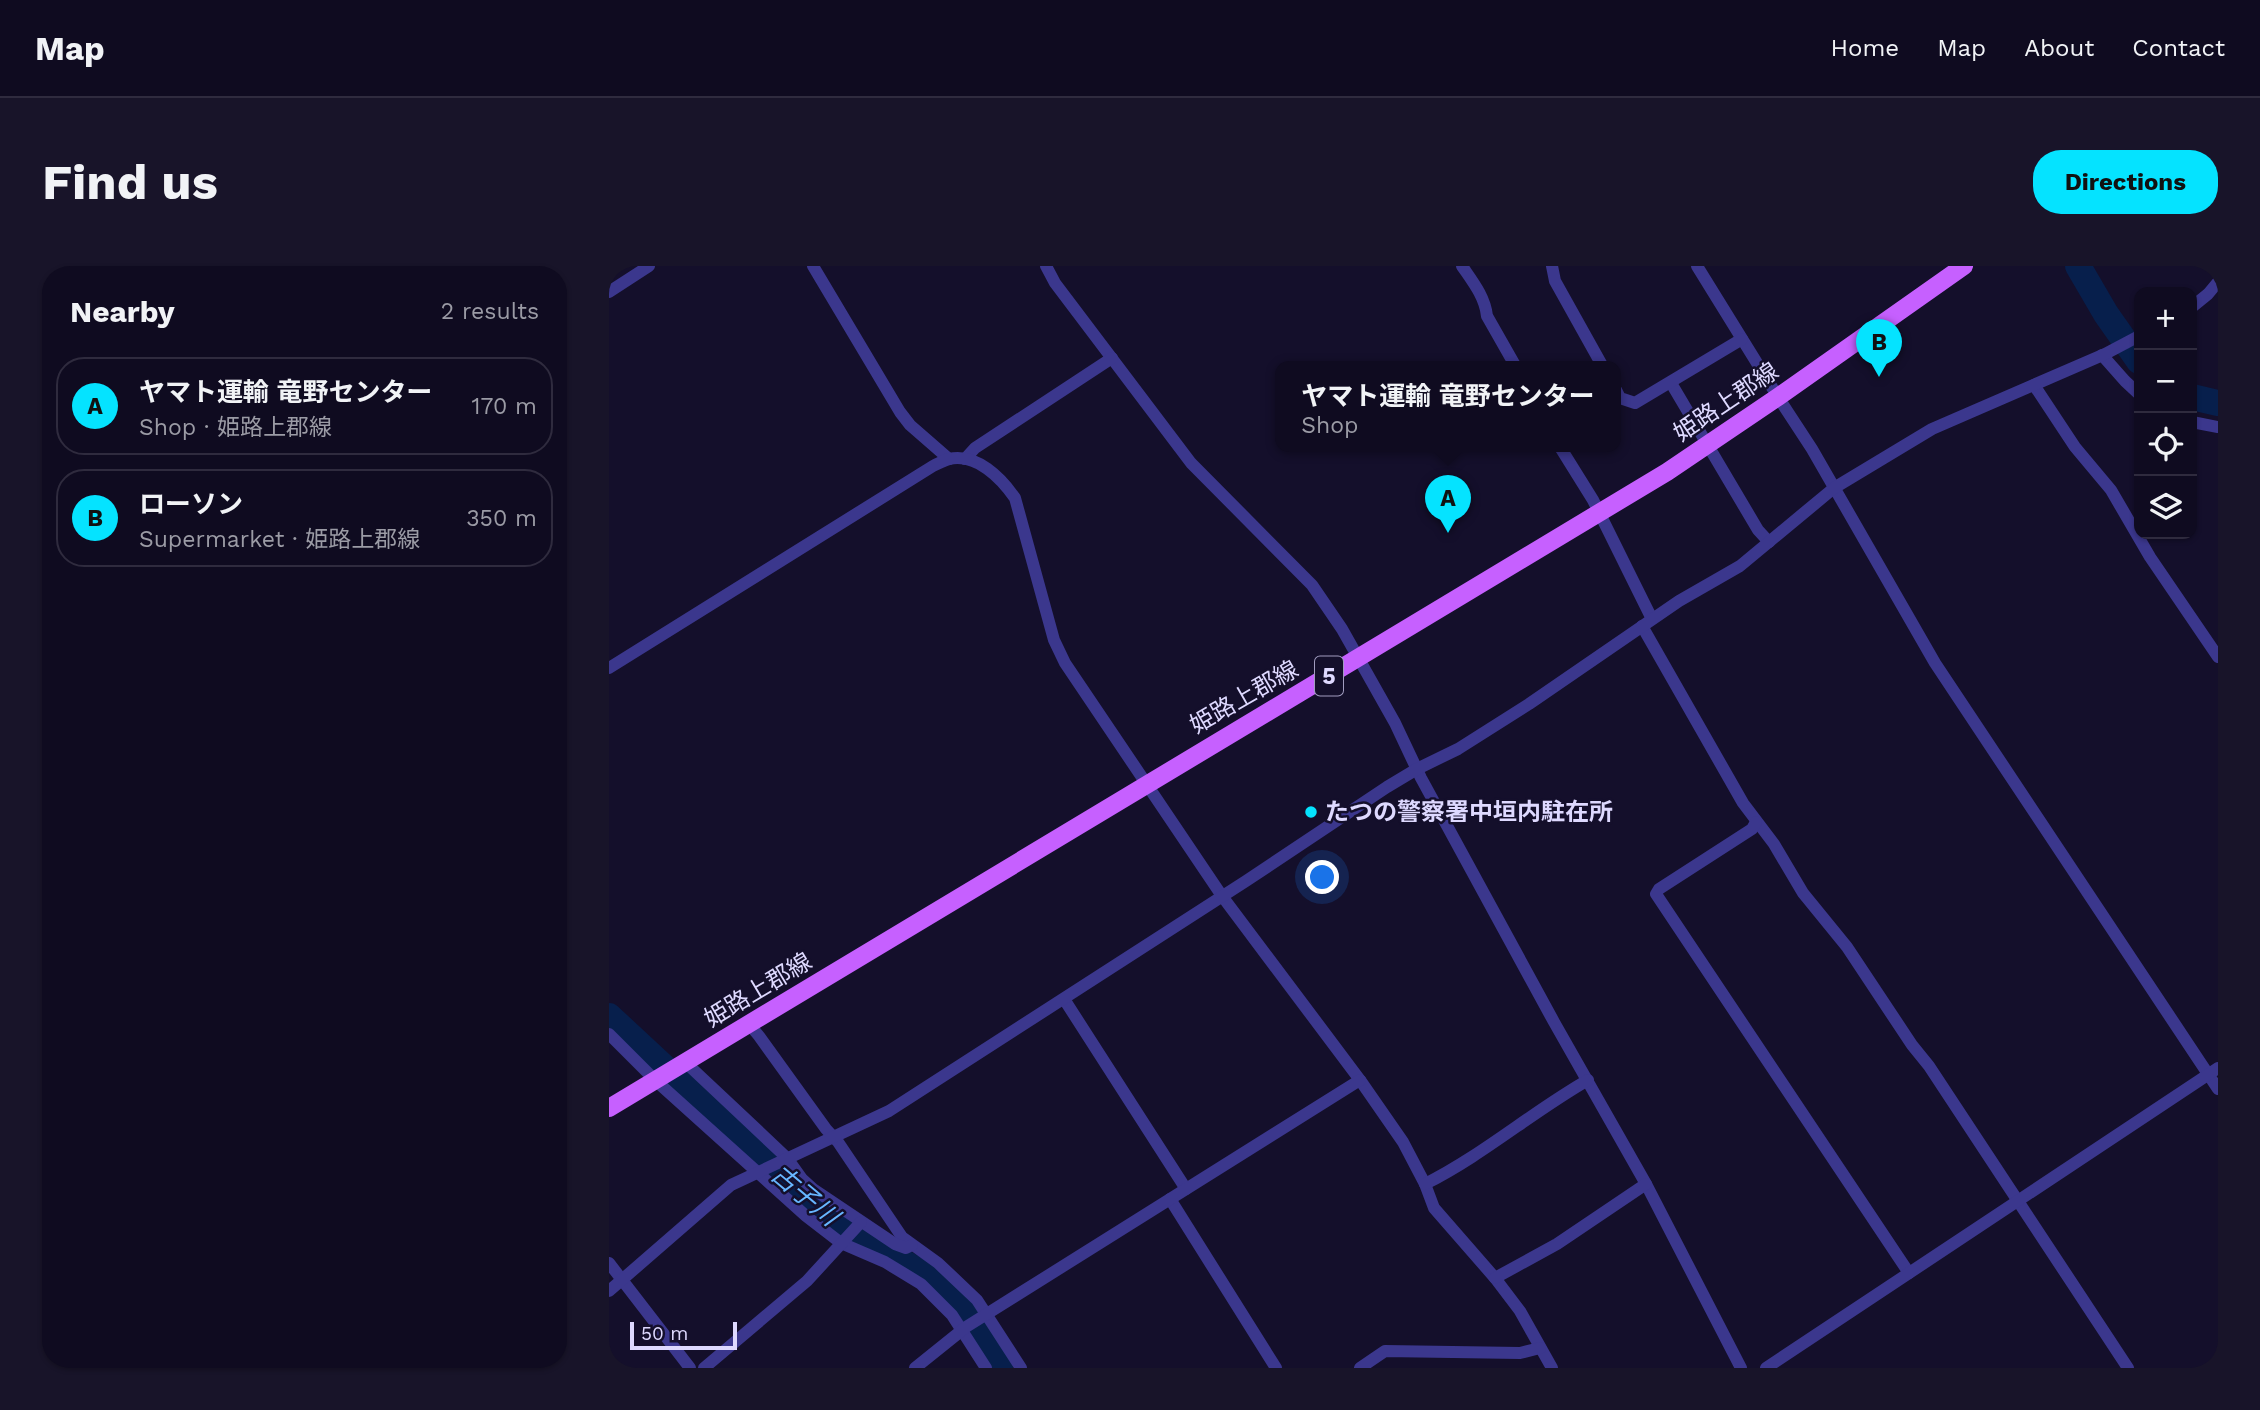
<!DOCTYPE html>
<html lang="en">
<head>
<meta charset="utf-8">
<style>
	:root { --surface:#0f0b20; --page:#181429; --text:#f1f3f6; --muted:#9b9ba5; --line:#2f2b3e; --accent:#05e3ff }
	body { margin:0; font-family:"Work Sans","Noto Sans JP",sans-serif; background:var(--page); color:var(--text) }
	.controls { position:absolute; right:21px; top:21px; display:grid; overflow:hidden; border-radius:14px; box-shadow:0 2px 5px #0004 }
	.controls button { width:63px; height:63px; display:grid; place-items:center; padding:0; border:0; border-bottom:2px solid var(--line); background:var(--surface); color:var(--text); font:35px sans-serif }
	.scale { position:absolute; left:21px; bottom:18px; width:107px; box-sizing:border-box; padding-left:7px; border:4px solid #ded9ff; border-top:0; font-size:19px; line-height:24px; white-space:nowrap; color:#ded9ff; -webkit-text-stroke:5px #140f2b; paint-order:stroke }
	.you { position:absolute; left:714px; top:612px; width:24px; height:24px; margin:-18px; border:5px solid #fff; border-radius:50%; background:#1a73e8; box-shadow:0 0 0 10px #1a73e833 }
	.badge { display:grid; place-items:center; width:46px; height:46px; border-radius:50%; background:var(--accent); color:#111; font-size:23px; font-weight:700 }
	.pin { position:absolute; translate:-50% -58px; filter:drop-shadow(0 2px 4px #0008) }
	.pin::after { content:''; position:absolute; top:37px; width:24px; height:21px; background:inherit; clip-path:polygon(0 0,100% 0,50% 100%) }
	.popup { position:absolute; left:666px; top:95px; width:346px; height:91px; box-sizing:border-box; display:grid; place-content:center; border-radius:14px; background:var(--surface); filter:drop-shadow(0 2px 5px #0005); font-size:23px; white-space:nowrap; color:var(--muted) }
	.popup b { font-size:26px; color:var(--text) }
	.popup::after { content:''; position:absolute; left:50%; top:100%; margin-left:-14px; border:14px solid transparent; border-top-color:var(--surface) }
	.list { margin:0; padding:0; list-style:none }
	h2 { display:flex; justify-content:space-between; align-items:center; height:91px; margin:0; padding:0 28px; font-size:30px }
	h2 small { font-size:23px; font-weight:400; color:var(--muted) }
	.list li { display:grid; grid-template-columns:46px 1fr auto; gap:21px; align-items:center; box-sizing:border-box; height:98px; margin:0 14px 14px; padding:0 14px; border:2px solid var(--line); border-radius:28px }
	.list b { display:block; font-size:26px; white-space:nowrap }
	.list p { margin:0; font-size:23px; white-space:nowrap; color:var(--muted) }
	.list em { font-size:23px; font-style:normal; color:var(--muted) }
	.icon { flex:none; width:38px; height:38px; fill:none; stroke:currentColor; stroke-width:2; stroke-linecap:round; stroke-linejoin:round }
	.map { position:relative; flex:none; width:1609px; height:1102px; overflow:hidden; border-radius:28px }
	header { display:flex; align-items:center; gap:42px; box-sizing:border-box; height:98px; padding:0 35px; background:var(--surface); border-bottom:2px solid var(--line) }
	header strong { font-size:33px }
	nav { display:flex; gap:38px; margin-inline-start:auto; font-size:24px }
	.intro { display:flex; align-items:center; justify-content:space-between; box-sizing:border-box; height:168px; padding:0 42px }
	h1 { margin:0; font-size:49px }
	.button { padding:18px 32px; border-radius:28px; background:var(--accent); color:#111; font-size:24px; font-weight:700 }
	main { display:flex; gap:42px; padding:0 42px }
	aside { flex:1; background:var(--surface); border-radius:28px; box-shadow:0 2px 5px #0004 }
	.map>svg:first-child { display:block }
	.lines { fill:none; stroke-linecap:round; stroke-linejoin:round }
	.river { stroke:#071f4c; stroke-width:26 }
	.minor { stroke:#3b378d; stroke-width:12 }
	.primary { stroke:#c660ff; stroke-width:18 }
	.poi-dot { fill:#05e3ff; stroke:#140f2b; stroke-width:2.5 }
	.labels { text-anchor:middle; stroke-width:5; stroke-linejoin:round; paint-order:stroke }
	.shield { fill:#140f2b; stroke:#a19cbf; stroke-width:2 }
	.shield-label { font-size:23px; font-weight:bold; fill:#ded9ff }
	.street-label { font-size:24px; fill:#ded9ff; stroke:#140f2b }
	.poi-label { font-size:24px; font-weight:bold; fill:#ded9ff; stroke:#140f2b; text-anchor:start }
	.water-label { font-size:26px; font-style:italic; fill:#67b6ff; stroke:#140f2b }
</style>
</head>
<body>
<header>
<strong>Map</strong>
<nav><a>Home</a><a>Map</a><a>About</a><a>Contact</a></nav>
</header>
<div class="intro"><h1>Find us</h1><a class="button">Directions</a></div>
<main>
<aside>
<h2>Nearby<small>2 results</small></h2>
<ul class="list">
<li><span class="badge">A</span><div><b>ヤマト運輸 竜野センター</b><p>Shop · 姫路上郡線</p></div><em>170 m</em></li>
<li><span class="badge">B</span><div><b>ローソン</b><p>Supermarket · 姫路上郡線</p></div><em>350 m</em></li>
</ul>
</aside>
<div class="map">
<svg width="1609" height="1102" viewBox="0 0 1609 1102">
	<rect width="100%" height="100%" fill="#140f2b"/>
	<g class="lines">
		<g class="river">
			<polyline points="1469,0 1497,48 1530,95"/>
			<polyline points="1583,131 1609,137"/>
			<polyline points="0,750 195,931 231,959 335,1020 360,1049 391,1102"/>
		</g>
		<g class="minor">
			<polyline points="204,0 291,146 301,159 340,193"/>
			<polyline points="437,0 446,17 582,197 703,319 733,363 786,457 812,512 945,756 1037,918 1132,1102"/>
			<path d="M853 0C864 16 876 31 878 50L907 101"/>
			<polyline points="943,0 946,15 994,101"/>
			<polyline points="1088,0 1169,131 1203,183 1326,397 1609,823"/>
			<polyline points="0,26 40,0"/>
			<polyline points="1583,41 1599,28 1609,16"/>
			<polyline points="1493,89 1516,115 1530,128"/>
			<polyline points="1062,117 1149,264 1160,276"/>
			<polyline points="1425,119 1466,181 1502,224 1541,291 1609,391"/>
			<polyline points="1007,124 1011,132 1026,137 1133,73"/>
			<polyline points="1583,156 1609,161"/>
			<polyline points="951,181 984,234 1043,353"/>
			<polyline points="356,193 366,182 503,92"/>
			<polyline points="1033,360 1134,537 1165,578 1194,627 1238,681 1303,779 1320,800 1519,1102"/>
			<path d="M0 402 324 200C329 198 335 194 340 193 368 187 392 212 406 232L445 374 456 397 613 630 751 814 794 876 816 918 825 942 886 1012 911 1045 943 1102"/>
			<polyline points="1147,556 1143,563 1050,623 1047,628 1300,1007"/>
			<polyline points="455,733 577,923"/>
			<polyline points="140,758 150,770 217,863 229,876 293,971 329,997 368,1034 412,1102"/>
			<polyline points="0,768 46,814 197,950 232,977 276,996 312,1018 343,1049 377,1102"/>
			<polyline points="76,796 178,892 193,913 204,923 286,978 297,982 303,979"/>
			<path d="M816 918C874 889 923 846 979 814"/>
			<polyline points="561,933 667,1102"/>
			<polyline points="0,997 81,1102"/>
			<polyline points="886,1012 948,978 1037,918"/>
			<polyline points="0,1025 122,919 280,845 637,615 778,521 808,503 849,483 920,438 1070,335 1131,300 1225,222 1323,163 1496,88 1530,70"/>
			<polyline points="95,1102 198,1015 252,956"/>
			<polyline points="306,1102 357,1061 751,814"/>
			<polyline points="751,1102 776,1085 911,1087 931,1082"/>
			<polyline points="1157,1102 1609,802"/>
		</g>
		<polyline class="primary" points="0,842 1058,206 1169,131 1355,0"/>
	</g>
	<circle class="poi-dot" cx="702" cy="546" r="7"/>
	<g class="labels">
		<rect class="shield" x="706" y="390.5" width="28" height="39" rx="5"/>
		<g class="shield-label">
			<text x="720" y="418">5</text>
		</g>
		<g class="street-label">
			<text transform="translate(1117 136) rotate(-34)" y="8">姫路上郡線</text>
			<text transform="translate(635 431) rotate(-30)" y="8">姫路上郡線</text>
			<text transform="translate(149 724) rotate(-31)" y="8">姫路上郡線</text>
		</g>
		<g class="poi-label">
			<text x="716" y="554">たつの警察署中垣内駐在所</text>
		</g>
		<g class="water-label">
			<text transform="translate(196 929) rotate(40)" y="9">古子川</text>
		</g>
	</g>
</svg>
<div class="controls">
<button>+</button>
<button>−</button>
<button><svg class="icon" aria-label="locate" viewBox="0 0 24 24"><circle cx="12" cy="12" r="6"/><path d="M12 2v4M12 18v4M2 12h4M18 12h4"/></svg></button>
<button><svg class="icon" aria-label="layers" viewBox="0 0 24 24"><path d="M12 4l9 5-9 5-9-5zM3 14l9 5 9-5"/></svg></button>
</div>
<div class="scale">50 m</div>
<div class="you"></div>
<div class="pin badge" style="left:839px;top:267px">A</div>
<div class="popup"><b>ヤマト運輸 竜野センター</b>Shop</div>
<div class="pin badge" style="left:1270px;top:111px">B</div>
</div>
</main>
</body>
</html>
